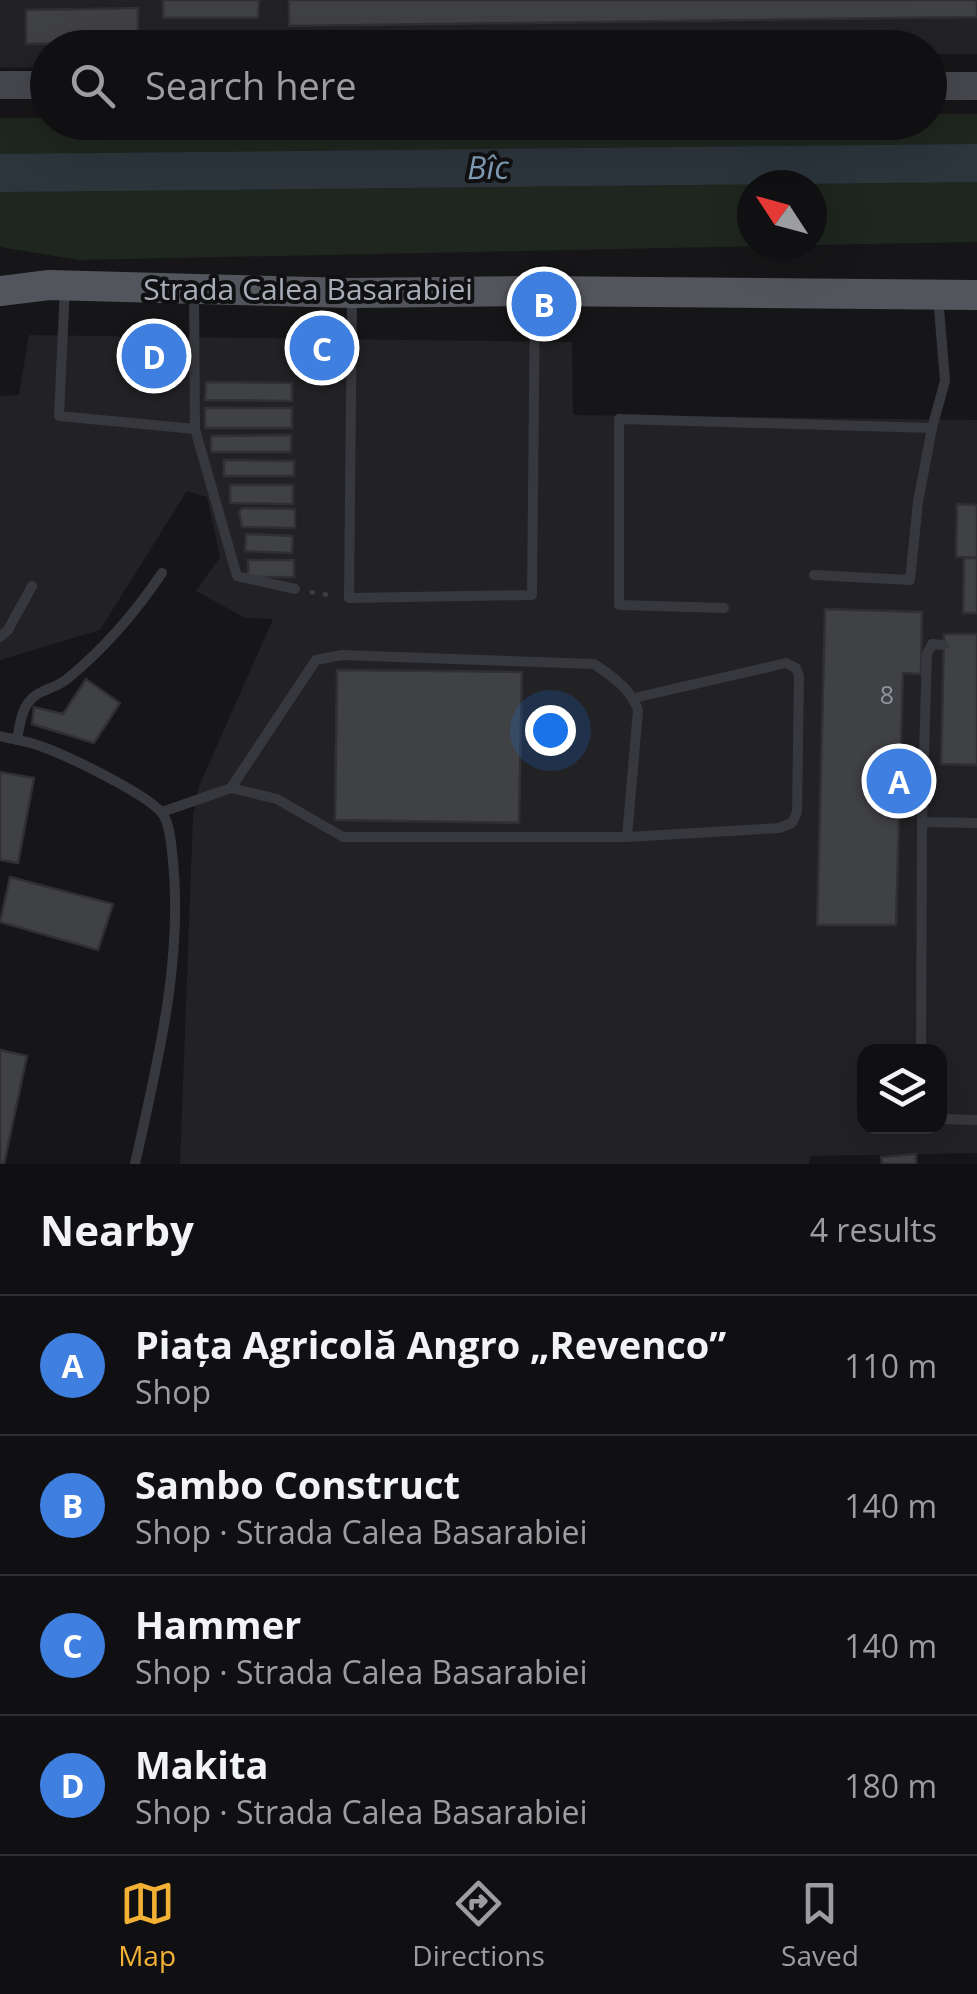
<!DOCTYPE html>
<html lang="en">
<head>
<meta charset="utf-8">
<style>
	:root { --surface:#101012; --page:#1e1e20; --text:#f1f3f6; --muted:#9c9d9f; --line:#303032; --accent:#f2b134 }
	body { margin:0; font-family:"Open Sans",sans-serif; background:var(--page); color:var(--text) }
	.controls { position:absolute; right:30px; bottom:30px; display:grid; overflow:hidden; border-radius:20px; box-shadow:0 10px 40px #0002 }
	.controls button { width:90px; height:90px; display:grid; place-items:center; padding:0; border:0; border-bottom:2px solid var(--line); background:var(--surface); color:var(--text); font:50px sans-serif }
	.compass { position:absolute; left:737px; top:170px; width:90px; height:90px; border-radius:50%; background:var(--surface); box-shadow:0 10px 40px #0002; rotate:306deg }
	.you { position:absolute; left:550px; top:730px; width:35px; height:35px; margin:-25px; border:8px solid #fff; border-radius:50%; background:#1a73e8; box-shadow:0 0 0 15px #1a73e833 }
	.badge { display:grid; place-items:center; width:65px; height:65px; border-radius:50%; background:var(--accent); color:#fff; font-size:32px; font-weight:700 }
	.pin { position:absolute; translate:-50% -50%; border:5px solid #fff; box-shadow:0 2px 10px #0006 }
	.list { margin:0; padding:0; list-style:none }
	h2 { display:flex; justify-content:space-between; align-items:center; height:130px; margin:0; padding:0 40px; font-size:42px }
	h2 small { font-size:32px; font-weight:400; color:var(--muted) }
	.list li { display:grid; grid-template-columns:65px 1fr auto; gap:30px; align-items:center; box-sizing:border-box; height:140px; padding:0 40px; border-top:2px solid var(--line) }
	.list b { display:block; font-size:38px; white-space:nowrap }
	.list p { margin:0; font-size:32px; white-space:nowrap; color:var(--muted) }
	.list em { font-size:32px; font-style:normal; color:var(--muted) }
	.icon { flex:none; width:55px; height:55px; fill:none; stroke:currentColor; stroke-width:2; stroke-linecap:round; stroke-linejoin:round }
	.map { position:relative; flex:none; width:977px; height:1164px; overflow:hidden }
	.search { position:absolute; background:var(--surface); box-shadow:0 10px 40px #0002; left:30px; right:30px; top:30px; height:110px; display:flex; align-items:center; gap:25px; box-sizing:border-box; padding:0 35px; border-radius:55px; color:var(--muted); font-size:38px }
	.sheet { height:690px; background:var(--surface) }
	nav { display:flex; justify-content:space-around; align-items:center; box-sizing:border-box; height:140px; border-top:2px solid var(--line); background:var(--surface); font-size:28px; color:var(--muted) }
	nav a { display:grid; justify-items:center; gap:5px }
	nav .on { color:var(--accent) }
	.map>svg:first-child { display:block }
	.built { fill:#222225; fill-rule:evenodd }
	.green { fill:#1e261f }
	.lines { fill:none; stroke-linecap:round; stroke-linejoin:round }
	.river { stroke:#2c353c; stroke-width:38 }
	.building { fill:#404145; stroke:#303034; stroke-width:2.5 }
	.path { stroke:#3d3f44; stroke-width:4; stroke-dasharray:5 8; stroke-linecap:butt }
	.lane { stroke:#37383d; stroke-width:10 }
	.secondary { stroke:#45474d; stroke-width:28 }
	.primary { stroke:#53555c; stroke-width:30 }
	.labels { text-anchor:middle; stroke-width:8; stroke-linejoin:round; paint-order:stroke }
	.number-label { font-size:25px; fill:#8e929b }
	.street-label { font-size:30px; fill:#a8adb8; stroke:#111113 }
	.water-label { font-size:32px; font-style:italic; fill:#7f9bb3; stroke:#111113 }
</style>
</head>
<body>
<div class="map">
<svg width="977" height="1164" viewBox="0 0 977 1164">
	<rect width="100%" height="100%" fill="#161618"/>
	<g class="built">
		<polygon points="0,0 977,0 977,54 930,54 930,48 48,48 47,67 0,68"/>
		<path d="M29 335 572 342 573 415 977 420V1153L810 1156 809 1164H180L193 817 199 786 273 619 245 618 196 591 220 557 207 497 187 491 100 630 0 660V396L19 395ZM864 1052H940V1126H864Z"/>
	</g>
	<polygon class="green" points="930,114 977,114 977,242 812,245 812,185 752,185 752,245 811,245 79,260 0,247 0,118 47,118 48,122 930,122"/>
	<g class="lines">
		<polyline class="river" points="0,173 977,163"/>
	</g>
	<g class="building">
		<polygon points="163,0 259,0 258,18 163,18"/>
		<polygon points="289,0 977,0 977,17 289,26"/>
		<polygon points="138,8 138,43 26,44 26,10"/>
		<polygon points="206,382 292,383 292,401 205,400"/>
		<rect x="205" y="408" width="87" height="20"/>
		<polygon points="291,435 291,452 211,452 211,436"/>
		<polygon points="224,460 294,461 294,476 224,476"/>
		<polygon points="230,485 293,485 293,504 230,503"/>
		<polygon points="957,504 977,505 977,558 956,557"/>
		<polygon points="243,508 295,509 295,528 242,527 239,511"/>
		<polygon points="246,534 293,536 292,553 245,551"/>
		<polygon points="964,558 977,558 977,613 963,613"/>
		<rect x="248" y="560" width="46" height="17"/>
		<polygon points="825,609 922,612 921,674 903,673 896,925 817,925"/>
		<polygon points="944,634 977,634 977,765 941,764"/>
		<polygon points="337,670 522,672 519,823 335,820"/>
		<polygon points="86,679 120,703 94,743 32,724 34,707 63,714"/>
		<polygon points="0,772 34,778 18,863 0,860"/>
		<polygon points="10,877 113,904 98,950 0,922"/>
		<polygon points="0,1050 27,1056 4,1164 0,1164"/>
		<polygon points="916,1154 916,1164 882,1164 881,1157"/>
	</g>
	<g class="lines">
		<polyline class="path" points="310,592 335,596"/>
		<g class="lane">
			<polyline points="65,287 59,416 195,429 194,292"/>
			<polyline points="352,299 349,598 532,595 535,293"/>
			<polyline points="195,429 237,576 295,589"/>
			<polyline points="814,575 910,580 918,502 932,428 945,381 938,296"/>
			<polyline points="724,608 619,605 619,419 932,428"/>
			<polyline points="0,637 8,630 32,586"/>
			<polyline points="944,645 932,644 927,654 922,822 977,823"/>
			<path d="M0 736C12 739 25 741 37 745 61 752 154 797 164 816 171 829 171 846 173 860 183 963 157 1064 135 1164"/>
			<path d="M17 740C19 729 21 712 28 703 39 688 54 690 67 679 104 649 135 613 162 573"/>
			<path d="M231 788 316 660 342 655 594 664C612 676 631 689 638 710L627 837"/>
			<polyline points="162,812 231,788 277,799 343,837 627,837 779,828 792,823 797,812 799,676 796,668 786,663 634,698"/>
			<polyline points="921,1052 922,822"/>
			<polyline points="940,1119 977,1120"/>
		</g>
		<g class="secondary">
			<polyline points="0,85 48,85"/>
			<polyline points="930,86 977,86"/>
		</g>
		<polyline class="primary" points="0,291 49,285 352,293 535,291 977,295"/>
	</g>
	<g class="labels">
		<g class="number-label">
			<text x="887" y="704">8</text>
		</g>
		<g class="street-label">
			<text x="308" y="300">Strada Calea Basarabiei</text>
		</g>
		<g class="water-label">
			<text transform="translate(488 168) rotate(-1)" y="11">Bîc</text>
		</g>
	</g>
</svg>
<div class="controls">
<button><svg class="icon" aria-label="layers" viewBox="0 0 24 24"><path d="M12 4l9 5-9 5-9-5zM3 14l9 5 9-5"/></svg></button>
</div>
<svg class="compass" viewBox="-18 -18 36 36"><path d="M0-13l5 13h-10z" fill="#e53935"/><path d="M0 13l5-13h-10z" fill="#9c9d9f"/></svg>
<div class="you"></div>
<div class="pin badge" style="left:899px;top:781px;background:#3f7fe0">A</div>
<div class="pin badge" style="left:544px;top:304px;background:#3f7fe0">B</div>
<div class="pin badge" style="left:322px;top:348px;background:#3f7fe0">C</div>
<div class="pin badge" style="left:154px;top:356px;background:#3f7fe0">D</div>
<div class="search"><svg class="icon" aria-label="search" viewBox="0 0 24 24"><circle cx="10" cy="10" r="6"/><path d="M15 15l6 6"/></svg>Search here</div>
</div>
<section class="sheet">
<h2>Nearby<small>4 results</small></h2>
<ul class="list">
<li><span class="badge" style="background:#3f7fe0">A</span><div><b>Piața Agricolă Angro „Revenco”</b><p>Shop</p></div><em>110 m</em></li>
<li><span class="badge" style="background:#3f7fe0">B</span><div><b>Sambo Construct</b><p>Shop · Strada Calea Basarabiei</p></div><em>140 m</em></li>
<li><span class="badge" style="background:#3f7fe0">C</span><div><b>Hammer</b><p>Shop · Strada Calea Basarabiei</p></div><em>140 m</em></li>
<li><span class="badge" style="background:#3f7fe0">D</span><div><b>Makita</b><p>Shop · Strada Calea Basarabiei</p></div><em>180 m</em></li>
</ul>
</section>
<nav>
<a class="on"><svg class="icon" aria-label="map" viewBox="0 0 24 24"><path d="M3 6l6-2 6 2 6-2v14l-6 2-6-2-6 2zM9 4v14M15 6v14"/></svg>Map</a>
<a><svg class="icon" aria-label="directions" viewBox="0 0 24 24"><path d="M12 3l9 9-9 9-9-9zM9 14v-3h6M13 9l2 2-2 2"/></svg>Directions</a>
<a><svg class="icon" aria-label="saved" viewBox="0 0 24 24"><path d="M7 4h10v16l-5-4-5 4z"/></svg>Saved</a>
</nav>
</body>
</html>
